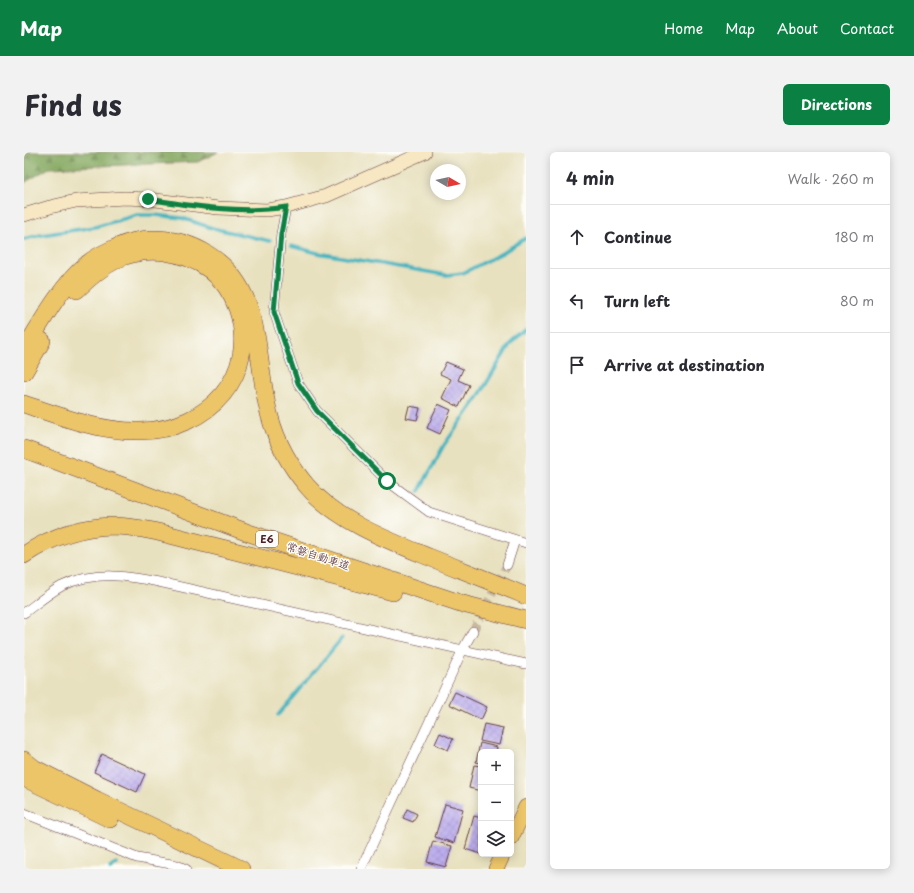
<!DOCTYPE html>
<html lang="en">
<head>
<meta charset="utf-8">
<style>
	:root { --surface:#fff; --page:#f2f2f3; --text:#2b2b33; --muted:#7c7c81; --line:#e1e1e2; --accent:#0b8043 }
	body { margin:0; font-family:"Playpen Sans","Klee One",sans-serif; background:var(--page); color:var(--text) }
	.controls { position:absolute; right:12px; bottom:12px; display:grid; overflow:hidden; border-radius:6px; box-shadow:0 2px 10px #0003 }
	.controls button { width:36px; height:36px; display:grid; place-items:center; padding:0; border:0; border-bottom:1px solid var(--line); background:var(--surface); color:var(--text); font:20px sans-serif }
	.compass { position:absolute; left:406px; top:12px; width:36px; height:36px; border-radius:50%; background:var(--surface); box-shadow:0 2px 10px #0003; rotate:99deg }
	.stop { position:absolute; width:12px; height:12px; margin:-9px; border:3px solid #0b8043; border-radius:50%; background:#fff }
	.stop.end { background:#0b8043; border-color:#fff; box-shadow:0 1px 4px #0008 }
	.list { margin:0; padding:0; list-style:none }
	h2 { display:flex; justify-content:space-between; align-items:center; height:52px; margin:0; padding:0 16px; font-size:17px }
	h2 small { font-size:13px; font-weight:400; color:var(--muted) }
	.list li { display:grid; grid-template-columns:26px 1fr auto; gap:12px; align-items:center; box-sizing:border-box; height:64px; padding:0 16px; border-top:1px solid var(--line) }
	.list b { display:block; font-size:15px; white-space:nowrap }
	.list em { font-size:13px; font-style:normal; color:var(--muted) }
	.icon { flex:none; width:22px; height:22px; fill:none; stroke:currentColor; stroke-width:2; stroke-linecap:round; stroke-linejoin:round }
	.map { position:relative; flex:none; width:502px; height:717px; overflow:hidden; border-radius:6px }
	header { display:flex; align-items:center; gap:24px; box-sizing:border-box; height:56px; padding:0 20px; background:var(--accent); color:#fff }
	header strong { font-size:19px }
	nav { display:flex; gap:22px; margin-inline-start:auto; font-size:14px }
	.intro { display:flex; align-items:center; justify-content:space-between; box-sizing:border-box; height:96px; padding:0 24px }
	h1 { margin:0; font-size:28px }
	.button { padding:10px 18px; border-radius:6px; background:var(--accent); color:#fff; font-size:14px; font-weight:700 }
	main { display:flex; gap:24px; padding:0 24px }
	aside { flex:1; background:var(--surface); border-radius:6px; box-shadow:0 2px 10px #0003 }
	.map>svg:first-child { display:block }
	.forest { fill:url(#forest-firs); stroke:#666243 }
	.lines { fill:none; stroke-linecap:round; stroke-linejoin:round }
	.stream { stroke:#45b4c0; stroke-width:3.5 }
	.building { fill:url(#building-cross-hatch) }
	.street-tunnel { stroke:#c8baa1; stroke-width:9; stroke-dasharray:9 4.5; stroke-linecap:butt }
	.street-casing { stroke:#623c41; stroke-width:10 }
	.secondary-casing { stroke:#623c41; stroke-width:14 }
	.primary-casing { stroke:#623c41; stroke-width:16 }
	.highway-casing { stroke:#623c41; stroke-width:18 }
	.street { stroke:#fff; stroke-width:9 }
	.secondary { stroke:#f7e8c3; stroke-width:13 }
	.primary { stroke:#ecc569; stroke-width:15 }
	.highway { stroke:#ecc569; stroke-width:17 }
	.route { stroke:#0b8043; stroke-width:5 }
	.labels { text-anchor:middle; stroke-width:3; stroke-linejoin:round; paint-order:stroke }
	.shield { fill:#fdfcf7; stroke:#806168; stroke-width:1 }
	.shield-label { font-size:10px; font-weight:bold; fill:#4a1f2b }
	.street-label { font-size:11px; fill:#4a1f2b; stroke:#fdfcf7 }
</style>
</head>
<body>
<header>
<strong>Map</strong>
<nav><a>Home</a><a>Map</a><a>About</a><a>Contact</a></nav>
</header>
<div class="intro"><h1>Find us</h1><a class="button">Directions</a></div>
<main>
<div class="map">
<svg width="502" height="717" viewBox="0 0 502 717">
	<defs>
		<pattern id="forest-firs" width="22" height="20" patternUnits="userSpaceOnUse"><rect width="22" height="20" fill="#81a65b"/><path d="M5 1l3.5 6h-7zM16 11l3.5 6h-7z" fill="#6c874b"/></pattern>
		<pattern id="building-cross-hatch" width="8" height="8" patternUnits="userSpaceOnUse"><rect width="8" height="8" fill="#bcaded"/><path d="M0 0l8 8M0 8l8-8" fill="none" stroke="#a394cb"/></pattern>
	</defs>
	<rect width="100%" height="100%" fill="#fdfcf7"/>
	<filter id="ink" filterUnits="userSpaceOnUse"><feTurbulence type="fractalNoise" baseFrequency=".025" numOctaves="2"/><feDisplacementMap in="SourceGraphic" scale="8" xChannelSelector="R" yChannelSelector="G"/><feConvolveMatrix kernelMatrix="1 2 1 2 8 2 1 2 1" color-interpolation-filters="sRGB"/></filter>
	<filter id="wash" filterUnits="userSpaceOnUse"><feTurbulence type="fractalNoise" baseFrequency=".012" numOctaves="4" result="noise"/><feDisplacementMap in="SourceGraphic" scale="16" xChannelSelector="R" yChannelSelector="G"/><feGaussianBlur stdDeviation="0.9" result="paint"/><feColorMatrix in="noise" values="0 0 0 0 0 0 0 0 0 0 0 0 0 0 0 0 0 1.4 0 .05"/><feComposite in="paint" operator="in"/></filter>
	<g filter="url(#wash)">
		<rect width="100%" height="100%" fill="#e8e1bf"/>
		<polygon class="forest" points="0,0 194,0 174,10 25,16 0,31"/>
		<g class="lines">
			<g class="stream">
				<polyline points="0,87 17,83 71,75 113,63 131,63 158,66 188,76 246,89"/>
				<polyline points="267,94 294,101 422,123 439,121 478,101 502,86"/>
				<polyline points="395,339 420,293 453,247 486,192 502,177"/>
				<polyline points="254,563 318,486"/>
				<polyline points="86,717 93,712"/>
			</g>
		</g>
		<g id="blocks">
			<g class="building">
				<polygon points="422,210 439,217 434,228 445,233 435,255 418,246 427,227 416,222"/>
				<polygon points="414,252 427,258 416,282 403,276"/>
				<polygon points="385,254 396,256 393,268 382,266"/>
				<polygon points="431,540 463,555 457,568 425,552"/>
				<polygon points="460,572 479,576 475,593 456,589"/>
				<polygon points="416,581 429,587 424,598 411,592"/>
				<polygon points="456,591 473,595 472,600 457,600 457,611 452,610"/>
				<polygon points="78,602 121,622 113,640 70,620"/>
				<polygon points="450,613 457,614 457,639 445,636"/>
				<polygon points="421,652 439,657 430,691 411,685"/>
				<polygon points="383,657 393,662 389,670 379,666"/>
				<polygon points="450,664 457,666 457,702 441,697"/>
				<polygon points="409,689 428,694 422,715 403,710"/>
			</g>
		</g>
	</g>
	<g filter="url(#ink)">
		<use href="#blocks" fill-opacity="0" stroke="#623c41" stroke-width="1"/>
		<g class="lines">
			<polyline class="street-tunnel" points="449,479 483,413"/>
			<defs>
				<g id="street">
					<polyline points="262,55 257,82 250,160 274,231 293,259 363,329 405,360 502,391"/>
					<polyline points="483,413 491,388"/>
					<path d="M0 461C12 452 25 441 38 434 71 418 105 424 139 431L502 512"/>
					<polyline points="0,661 113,706 153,713 162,717"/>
					<polyline points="337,717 439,497 449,479"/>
				</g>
				<polyline id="secondary" points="0,63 26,55 52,49 101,46 124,47 194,56 243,58 262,55 302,44 401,0"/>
				<g id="primary">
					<polyline points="487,686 502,655"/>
					<polyline points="472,717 479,702"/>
				</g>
				<g id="highway">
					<path d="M0 199C16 172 39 131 63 112 72 104 82 100 93 95 104 90 116 87 129 87 149 87 168 92 185 103 242 139 230 210 246 265 253 291 266 314 283 334 313 369 363 388 405 405 437 418 470 430 502 444"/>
					<polyline points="0,220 18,189"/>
					<path d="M0 252C38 265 77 280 117 279 184 278 236 223 213 156 201 123 175 105 141 100 104 95 78 113 53 138"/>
					<polyline points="0,297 222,380 439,452 502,468"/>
					<path d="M0 403C27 385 58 374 91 374 123 375 155 386 186 393 247 408 308 424 369 440"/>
					<polyline points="0,608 10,616 73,648 217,717"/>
					<polyline points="0,626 86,667"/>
				</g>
			</defs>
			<use href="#street" class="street-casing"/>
			<use href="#secondary" class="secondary-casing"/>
			<use href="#primary" class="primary-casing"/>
			<use href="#highway" class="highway-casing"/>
			<use href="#street" class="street"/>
			<use href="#secondary" class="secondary"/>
			<use href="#primary" class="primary"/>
			<use href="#highway" class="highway"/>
		</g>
	</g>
	<g class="lines" filter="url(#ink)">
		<path class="route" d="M124 47C169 54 216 62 262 55L257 82 250 160 274 231 293 259 363 329"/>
	</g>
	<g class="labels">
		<rect class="shield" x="232" y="379" width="22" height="16" rx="3"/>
		<g class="shield-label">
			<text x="243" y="391">E6</text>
		</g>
		<g class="street-label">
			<text transform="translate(294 404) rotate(18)" y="4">常磐自動車道</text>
		</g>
	</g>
</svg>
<div class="controls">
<button>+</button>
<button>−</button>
<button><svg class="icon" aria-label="layers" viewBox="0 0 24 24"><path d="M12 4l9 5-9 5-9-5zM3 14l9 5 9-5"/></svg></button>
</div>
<svg class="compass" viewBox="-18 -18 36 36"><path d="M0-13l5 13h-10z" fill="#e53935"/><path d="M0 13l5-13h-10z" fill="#7c7c81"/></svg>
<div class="stop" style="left:363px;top:329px"></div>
<div class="stop end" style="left:124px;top:47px"></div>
</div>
<aside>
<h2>4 min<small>Walk · 260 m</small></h2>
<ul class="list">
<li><svg class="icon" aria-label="ahead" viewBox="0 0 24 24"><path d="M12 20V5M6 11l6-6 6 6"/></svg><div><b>Continue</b></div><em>180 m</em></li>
<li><svg class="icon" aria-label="left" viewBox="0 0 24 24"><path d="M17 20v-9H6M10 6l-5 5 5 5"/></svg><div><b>Turn left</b></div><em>80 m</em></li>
<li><svg class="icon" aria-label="arrive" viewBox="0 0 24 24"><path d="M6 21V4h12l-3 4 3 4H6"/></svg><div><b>Arrive at destination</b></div></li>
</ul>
</aside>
</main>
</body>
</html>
